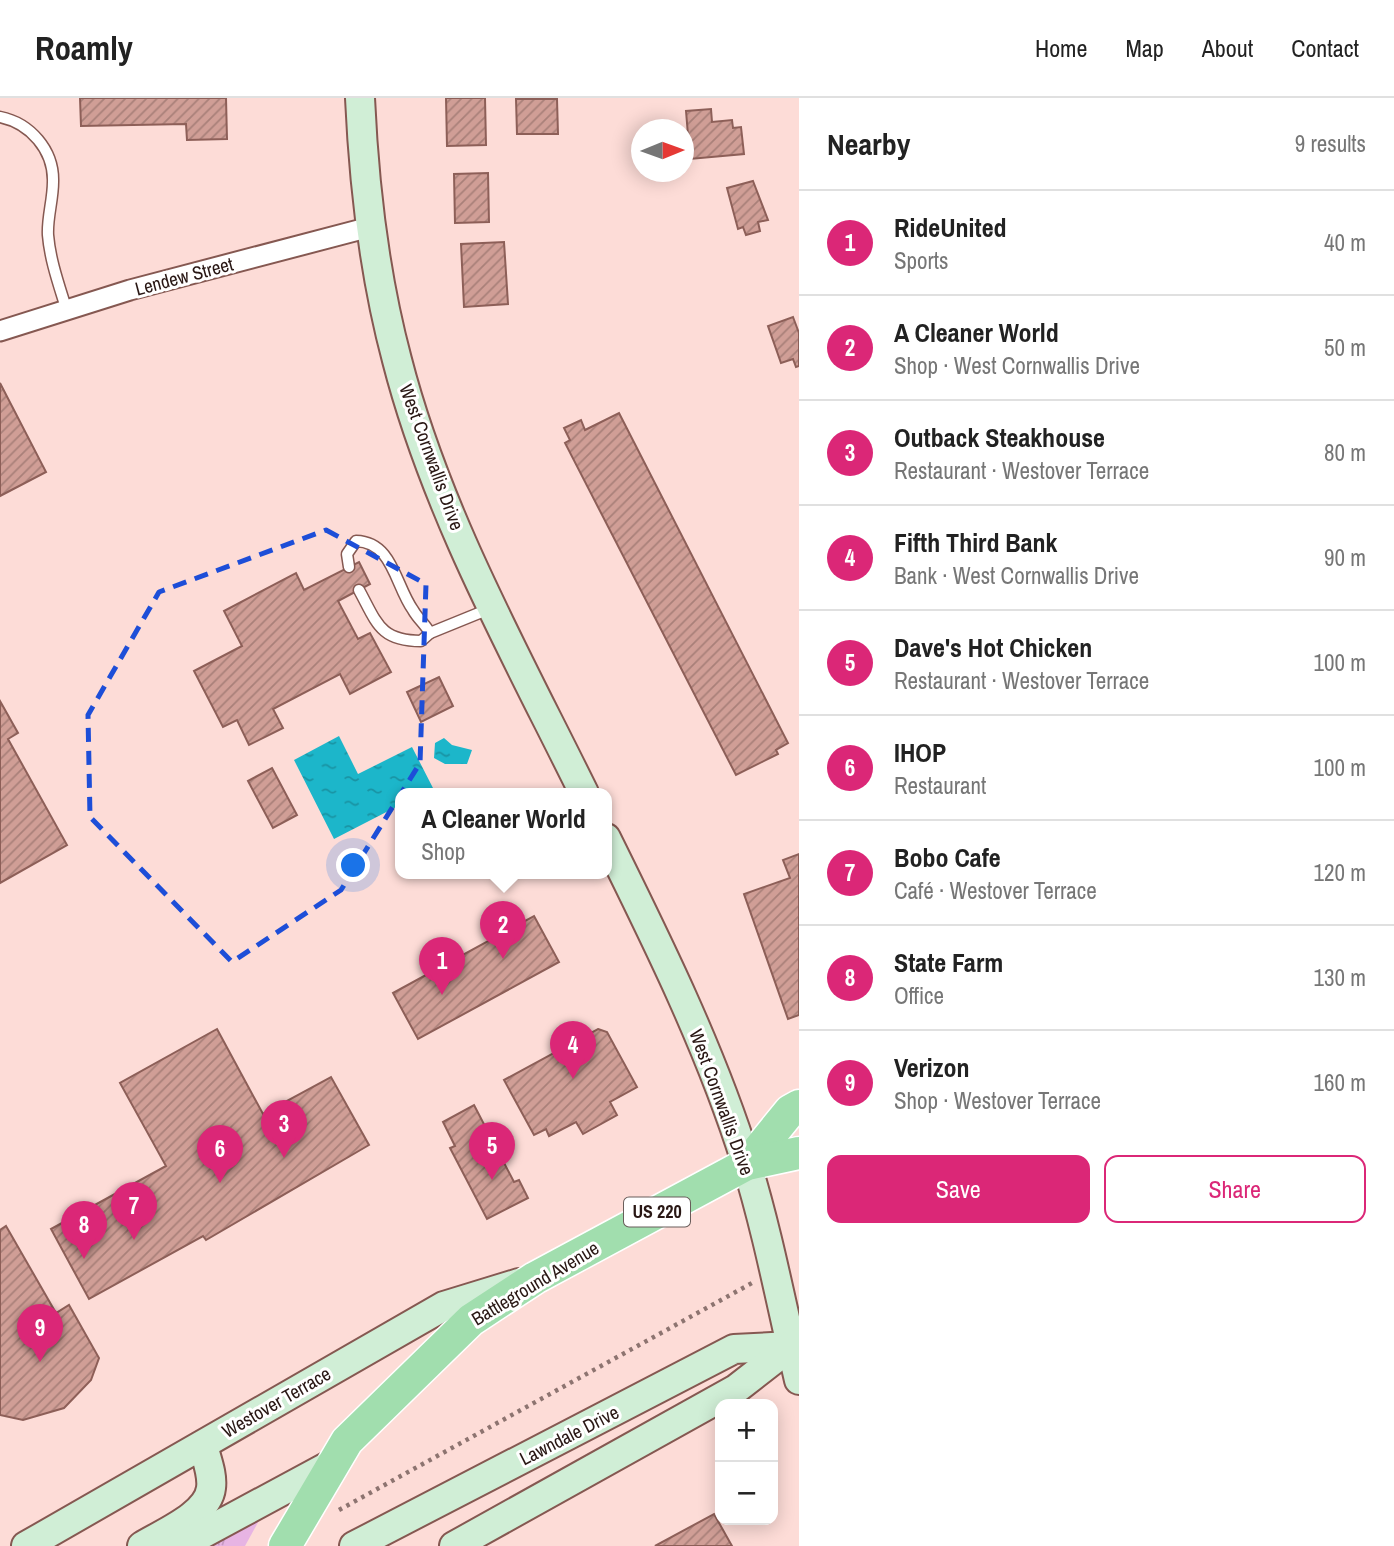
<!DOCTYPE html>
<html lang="en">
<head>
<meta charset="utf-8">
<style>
	:root { --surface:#fff; --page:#f2f2f2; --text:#222; --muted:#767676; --line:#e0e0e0; --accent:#db2777 }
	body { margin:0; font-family:"Archivo Narrow",sans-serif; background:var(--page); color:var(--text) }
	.controls { position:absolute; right:21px; bottom:21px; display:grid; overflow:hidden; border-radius:14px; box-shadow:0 4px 18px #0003 }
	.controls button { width:63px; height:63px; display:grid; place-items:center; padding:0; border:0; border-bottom:2px solid var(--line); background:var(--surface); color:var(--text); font:35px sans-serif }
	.compass { position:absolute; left:631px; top:21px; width:63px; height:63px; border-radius:50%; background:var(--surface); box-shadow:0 4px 18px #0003; rotate:89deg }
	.you { position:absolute; left:354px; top:768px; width:24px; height:24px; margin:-18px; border:5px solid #fff; border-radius:50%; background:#1a73e8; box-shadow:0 0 0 10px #1a73e833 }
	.badge { display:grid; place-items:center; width:46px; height:46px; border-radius:50%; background:var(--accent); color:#fff; font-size:23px; font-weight:700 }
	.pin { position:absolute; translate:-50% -58px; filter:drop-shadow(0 2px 4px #0008) }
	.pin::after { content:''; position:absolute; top:37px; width:24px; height:21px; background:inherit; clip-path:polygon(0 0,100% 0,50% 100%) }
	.popup { position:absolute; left:395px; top:690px; width:217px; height:91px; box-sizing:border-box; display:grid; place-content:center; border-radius:14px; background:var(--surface); filter:drop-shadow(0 2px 5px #0005); font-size:23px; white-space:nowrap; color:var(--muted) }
	.popup b { font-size:26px; color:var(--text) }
	.popup::after { content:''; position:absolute; left:50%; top:100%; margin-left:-14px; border:14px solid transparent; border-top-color:var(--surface) }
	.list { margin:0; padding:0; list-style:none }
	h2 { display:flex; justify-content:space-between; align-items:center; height:91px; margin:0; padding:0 28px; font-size:30px }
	h2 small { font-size:23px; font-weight:400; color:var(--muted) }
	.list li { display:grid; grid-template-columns:46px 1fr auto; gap:21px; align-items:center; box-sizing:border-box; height:105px; padding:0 28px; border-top:2px solid var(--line) }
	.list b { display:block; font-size:26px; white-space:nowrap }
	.list p { margin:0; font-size:23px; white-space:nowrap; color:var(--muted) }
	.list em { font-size:23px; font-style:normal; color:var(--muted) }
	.actions { display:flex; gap:14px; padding:21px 28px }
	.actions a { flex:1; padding:16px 0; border:2px solid var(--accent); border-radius:14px; text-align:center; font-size:24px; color:var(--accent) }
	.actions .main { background:var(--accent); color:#fff }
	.map { position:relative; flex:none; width:799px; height:1448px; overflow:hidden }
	header { display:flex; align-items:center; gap:42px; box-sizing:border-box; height:98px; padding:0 35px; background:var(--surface); border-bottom:2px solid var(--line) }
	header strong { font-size:33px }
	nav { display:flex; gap:38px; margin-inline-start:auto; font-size:24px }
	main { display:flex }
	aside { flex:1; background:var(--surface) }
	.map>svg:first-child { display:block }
	.grass { fill:url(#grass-tufts) }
	.water { fill:url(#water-ripples) }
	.building { fill:url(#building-hatch); stroke:#8d5f58; stroke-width:2 }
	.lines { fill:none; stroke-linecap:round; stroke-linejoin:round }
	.lane-casing { stroke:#855851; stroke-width:13 }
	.street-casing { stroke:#855851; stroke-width:23 }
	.secondary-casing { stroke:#855851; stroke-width:32 }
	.primary-casing { stroke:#fff; stroke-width:35 }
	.path { stroke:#8d7470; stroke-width:4.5; stroke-dasharray:3.5 5; stroke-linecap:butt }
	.lane { stroke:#fff; stroke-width:10 }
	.street { stroke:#fff; stroke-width:19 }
	.secondary { stroke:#d0eed6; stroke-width:28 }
	.primary { stroke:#a1deae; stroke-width:32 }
	.marked { fill:none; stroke:#1d4ed8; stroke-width:5; stroke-dasharray:14 9; stroke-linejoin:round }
	.labels { text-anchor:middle; stroke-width:6; stroke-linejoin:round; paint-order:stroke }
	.shield { fill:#fff; stroke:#695d5a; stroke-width:2 }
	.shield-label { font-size:18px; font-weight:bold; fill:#291714 }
	.street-label { font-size:19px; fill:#291714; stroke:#fff }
</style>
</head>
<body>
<header>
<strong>Roamly</strong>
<nav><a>Home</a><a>Map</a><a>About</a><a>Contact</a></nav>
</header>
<main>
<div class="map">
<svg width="799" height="1448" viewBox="0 0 799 1448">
	<defs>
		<pattern id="grass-tufts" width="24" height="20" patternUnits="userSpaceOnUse" patternTransform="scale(1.75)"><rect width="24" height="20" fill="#e7b4e3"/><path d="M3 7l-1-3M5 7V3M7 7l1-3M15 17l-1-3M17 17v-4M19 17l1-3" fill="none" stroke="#c69ac2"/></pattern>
		<pattern id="water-ripples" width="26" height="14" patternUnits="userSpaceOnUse" patternTransform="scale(1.75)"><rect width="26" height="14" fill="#1cb6ca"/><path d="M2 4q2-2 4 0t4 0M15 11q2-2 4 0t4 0" fill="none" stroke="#1993a3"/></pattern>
		<pattern id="building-hatch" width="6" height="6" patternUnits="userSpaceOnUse" patternTransform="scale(1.75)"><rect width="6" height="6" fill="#d09e96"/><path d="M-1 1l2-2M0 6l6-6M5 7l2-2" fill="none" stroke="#a98079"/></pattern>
	</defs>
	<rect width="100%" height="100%" fill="#fddcd7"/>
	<polygon class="grass" points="261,1419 245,1448 208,1448"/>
	<g class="water">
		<polygon points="339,638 358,676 412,649 433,690 423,695 400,695 400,707 334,741 294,662"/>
		<polygon points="444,640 452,647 472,652 467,666 445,666 434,660 435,645"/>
	</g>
	<g class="building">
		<polygon points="80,0 226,0 227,41 187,42 186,26 81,28"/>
		<polygon points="446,0 485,0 486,47 447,48"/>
		<polygon points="516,1 557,1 558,36 517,36"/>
		<polygon points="711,11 712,24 732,22 733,30 741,29 744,56 690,61 686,13"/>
		<polygon points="488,75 489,124 455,125 454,76"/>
		<polygon points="753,83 768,122 758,124 760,133 746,137 743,129 738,131 727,90"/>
		<polygon points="504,144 508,206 464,209 461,146"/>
		<polygon points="793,219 799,235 799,268 796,269 793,261 781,265 768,228"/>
		<polygon points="0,285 46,374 0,398"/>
		<polygon points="619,315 788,645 776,652 778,656 736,677 565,345 570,342 564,330 581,322 585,332"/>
		<polygon points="359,464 370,486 338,503 358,541 370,535 391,574 350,596 340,576 273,611 283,630 249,647 237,622 223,629 194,573 242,548 224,513 296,475 304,492"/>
		<polygon points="439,579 453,608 421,624 407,594"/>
		<polygon points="0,603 18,635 8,641 67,747 0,785"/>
		<polygon points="272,670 297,717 273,730 248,683"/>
		<polygon points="799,756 799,917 788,921 744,796 790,780 783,762"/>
		<polygon points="534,818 559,864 418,941 393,895"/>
		<polygon points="217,931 263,1016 331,979 369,1047 206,1142 203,1138 89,1201 51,1131 166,1068 120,985"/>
		<polygon points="598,931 607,934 637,989 610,1004 617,1017 583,1036 576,1024 549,1038 546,1031 534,1037 504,982"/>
		<polygon points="474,1007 514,1084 519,1082 528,1100 487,1121 450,1050 455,1048 443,1024"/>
		<polygon points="6,1128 56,1215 69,1207 99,1260 91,1282 64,1310 23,1322 0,1317 0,1132"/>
		<polygon points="714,1416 732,1448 655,1448"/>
	</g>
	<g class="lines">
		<defs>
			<g id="lane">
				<path d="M0 19C30 25 54 52 53 84 53 102 47 120 48 137 50 162 59 187 66 210"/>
				<path d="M349 469 347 456 356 443C393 444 395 487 413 512 418 521 425 526 430 535L421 543C380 543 377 525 359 492"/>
				<polyline points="430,535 489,511"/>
			</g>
			<polyline id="street" points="0,233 130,192 370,129"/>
			<g id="secondary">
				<path d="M360 0C364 89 374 176 397 262 436 414 515 555 584 695"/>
				<path d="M606 740C658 845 711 952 746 1064 768 1135 782 1210 799 1282"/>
				<polyline points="26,1448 444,1208 519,1185"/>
				<path d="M142 1448C163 1435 208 1417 211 1390 213 1376 206 1360 203 1347"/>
				<polyline points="180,1448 332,1366"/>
				<polyline points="354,1448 734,1251 791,1248"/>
				<polyline points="454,1448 736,1291 794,1246"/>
			</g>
			<g id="primary">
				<polyline points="747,1066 790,1013 799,1008"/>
				<polyline points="285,1448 347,1343 471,1222 535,1180 747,1066 799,1055"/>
			</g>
		</defs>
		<use href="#lane" class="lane-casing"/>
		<use href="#street" class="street-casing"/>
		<use href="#secondary" class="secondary-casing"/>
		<use href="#primary" class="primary-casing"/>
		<polyline class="path" points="339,1412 752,1185"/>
		<use href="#lane" class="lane"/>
		<use href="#street" class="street"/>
		<use href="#secondary" class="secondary"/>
		<use href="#primary" class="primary"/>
	</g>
	<path class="marked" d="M326 432 426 486 420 665 341 792 232 864 90 719 88 617 159 494Z"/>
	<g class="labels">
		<rect class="shield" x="624" y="1099.5" width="66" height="29" rx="5"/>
		<g class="shield-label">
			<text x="657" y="1120">US 220</text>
		</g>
		<g class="street-label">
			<text transform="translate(184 178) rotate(-15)" y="7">Lendew Street</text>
			<text transform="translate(432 359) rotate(70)" y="7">West Cornwallis Drive</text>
			<text transform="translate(722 1004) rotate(70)" y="7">West Cornwallis Drive</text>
			<text transform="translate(535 1185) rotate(-31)" y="7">Battleground Avenue</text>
			<text transform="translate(276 1304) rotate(-30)" y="7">Westover Terrace</text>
			<text transform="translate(569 1337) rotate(-27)" y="7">Lawndale Drive</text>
		</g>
	</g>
</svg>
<div class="controls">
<button>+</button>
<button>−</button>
</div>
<svg class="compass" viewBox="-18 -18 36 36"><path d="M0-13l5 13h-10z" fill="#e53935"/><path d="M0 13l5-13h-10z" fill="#767676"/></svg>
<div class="you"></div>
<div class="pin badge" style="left:442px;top:897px">1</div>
<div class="pin badge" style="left:503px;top:861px">2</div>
<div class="popup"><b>A Cleaner World</b>Shop</div>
<div class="pin badge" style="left:284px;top:1060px">3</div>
<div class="pin badge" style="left:573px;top:981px">4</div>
<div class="pin badge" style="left:492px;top:1082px">5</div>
<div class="pin badge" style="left:220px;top:1085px">6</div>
<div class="pin badge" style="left:134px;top:1142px">7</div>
<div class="pin badge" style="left:84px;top:1161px">8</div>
<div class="pin badge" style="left:40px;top:1264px">9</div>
</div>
<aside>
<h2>Nearby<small>9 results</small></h2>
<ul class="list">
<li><span class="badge">1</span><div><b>RideUnited</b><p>Sports</p></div><em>40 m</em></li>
<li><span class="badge">2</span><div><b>A Cleaner World</b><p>Shop · West Cornwallis Drive</p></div><em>50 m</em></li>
<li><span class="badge">3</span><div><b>Outback Steakhouse</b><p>Restaurant · Westover Terrace</p></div><em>80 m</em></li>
<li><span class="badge">4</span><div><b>Fifth Third Bank</b><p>Bank · West Cornwallis Drive</p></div><em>90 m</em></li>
<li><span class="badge">5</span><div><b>Dave's Hot Chicken</b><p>Restaurant · Westover Terrace</p></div><em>100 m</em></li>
<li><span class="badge">6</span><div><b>IHOP</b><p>Restaurant</p></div><em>100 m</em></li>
<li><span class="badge">7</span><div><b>Bobo Cafe</b><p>Café · Westover Terrace</p></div><em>120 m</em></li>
<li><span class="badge">8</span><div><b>State Farm</b><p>Office</p></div><em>130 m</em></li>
<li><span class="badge">9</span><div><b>Verizon</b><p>Shop · Westover Terrace</p></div><em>160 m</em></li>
</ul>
<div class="actions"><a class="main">Save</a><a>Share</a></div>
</aside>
</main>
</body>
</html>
